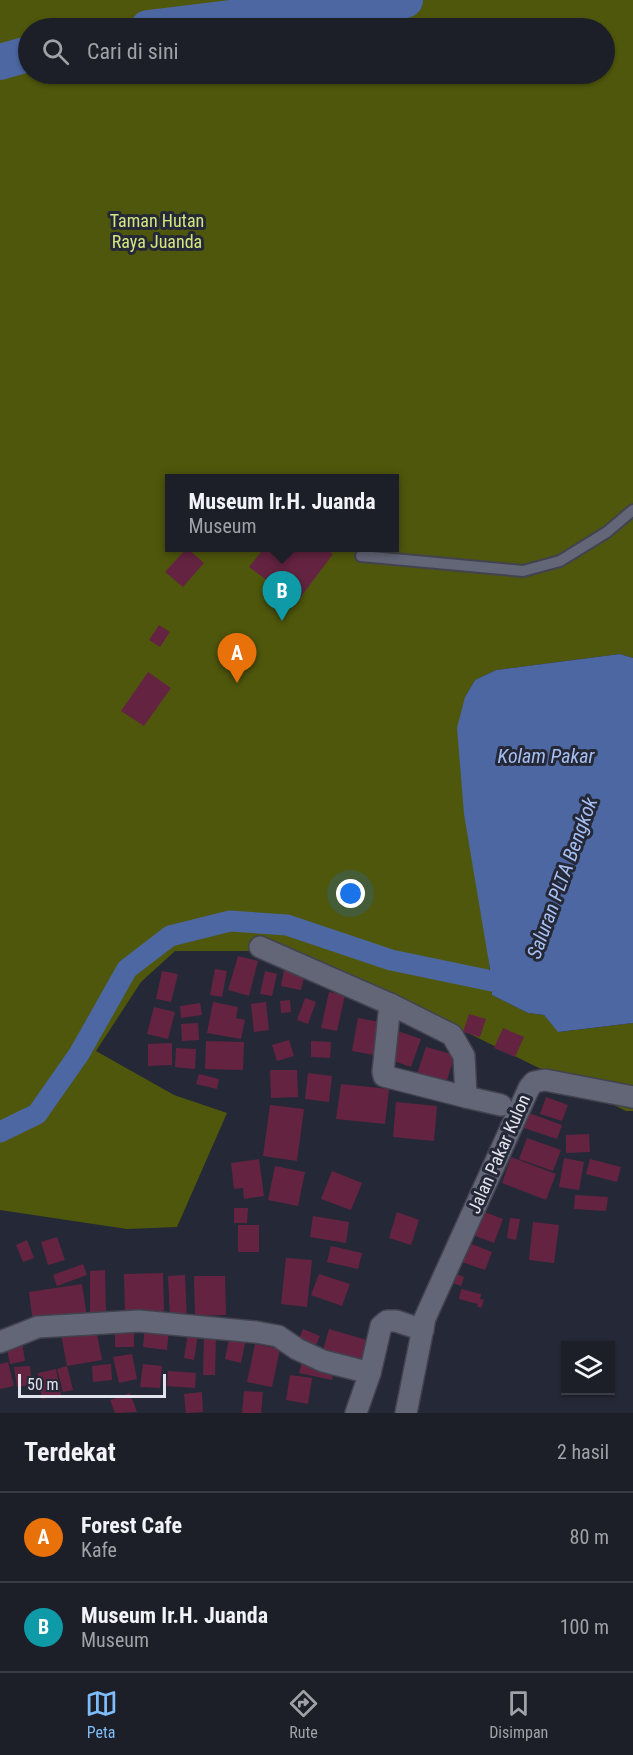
<!DOCTYPE html>
<html lang="id">
<head>
<meta charset="utf-8">
<style>
	:root { --surface:#1c1e28; --page:#292b34; --text:#f1f3f6; --muted:#a0a2a8; --line:#3a3c45; --accent:#7ebdf9 }
	body { margin:0; font-family:"Roboto Condensed",sans-serif; background:var(--page); color:var(--text) }
	.controls { position:absolute; right:18px; bottom:18px; display:grid; overflow:hidden; border-radius:0px; box-shadow:0 2px 4px #0004 }
	.controls button { width:54px; height:54px; display:grid; place-items:center; padding:0; border:0; border-bottom:2px solid var(--line); background:var(--surface); color:var(--text); font:30px sans-serif }
	.scale { position:absolute; left:18px; bottom:15px; width:148px; box-sizing:border-box; padding-left:6px; border:3px solid #e2e4ed; border-top:0; font-size:16px; line-height:21px; white-space:nowrap; color:#e2e4ed; -webkit-text-stroke:4px #252836; paint-order:stroke }
	.you { position:absolute; left:351px; top:894px; width:21px; height:21px; margin:-15px; border:4px solid #fff; border-radius:50%; background:#1a73e8; box-shadow:0 0 0 9px #1a73e833 }
	.badge { display:grid; place-items:center; width:39px; height:39px; border-radius:50%; background:var(--accent); color:#fff; font-size:20px; font-weight:700 }
	.pin { position:absolute; translate:-50% -50px; filter:drop-shadow(0 2px 3px #0008) }
	.pin::after { content:''; position:absolute; top:32px; width:21px; height:18px; background:inherit; clip-path:polygon(0 0,100% 0,50% 100%) }
	.popup { position:absolute; left:165px; top:474px; width:234px; height:78px; box-sizing:border-box; display:grid; place-content:center; border-radius:0px; background:var(--surface); filter:drop-shadow(0 2px 4px #0005); font-size:20px; white-space:nowrap; color:var(--muted) }
	.popup b { font-size:22px; color:var(--text) }
	.popup::after { content:''; position:absolute; left:50%; top:100%; margin-left:-12px; border:12px solid transparent; border-top-color:var(--surface) }
	.list { margin:0; padding:0; list-style:none }
	h2 { display:flex; justify-content:space-between; align-items:center; height:78px; margin:0; padding:0 24px; font-size:26px }
	h2 small { font-size:20px; font-weight:400; color:var(--muted) }
	.list li { display:grid; grid-template-columns:39px 1fr auto; gap:18px; align-items:center; box-sizing:border-box; height:90px; padding:0 24px; border-top:2px solid var(--line) }
	.list b { display:block; font-size:22px; white-space:nowrap }
	.list p { margin:0; font-size:20px; white-space:nowrap; color:var(--muted) }
	.list em { font-size:20px; font-style:normal; color:var(--muted) }
	.icon { flex:none; width:33px; height:33px; fill:none; stroke:currentColor; stroke-width:2; stroke-linecap:round; stroke-linejoin:round }
	.map { position:relative; flex:none; width:633px; height:1413px; overflow:hidden }
	.search { position:absolute; background:var(--surface); box-shadow:0 2px 4px #0004; left:18px; right:18px; top:18px; height:66px; display:flex; align-items:center; gap:15px; box-sizing:border-box; padding:0 21px; border-radius:33px; color:var(--muted); font-size:22px }
	.sheet { height:258px; background:var(--surface) }
	nav { display:flex; justify-content:space-around; align-items:center; box-sizing:border-box; height:84px; border-top:2px solid var(--line); background:var(--surface); font-size:16px; color:var(--muted) }
	nav a { display:grid; justify-items:center; gap:3px }
	nav .on { color:var(--accent) }
	.map>svg:first-child { display:block }
	.green { fill:#4f570c; fill-rule:evenodd }
	.water { fill:#4c67a2 }
	.lines { fill:none; stroke-linecap:round; stroke-linejoin:round }
	.canal { stroke:#4c67a2; stroke-width:21 }
	.river { stroke:#4c67a2; stroke-width:36 }
	.building { fill:#642441 }
	.service-casing { stroke:#42434f; stroke-width:14 }
	.minor-casing { stroke:#42434f; stroke-width:24 }
	.service { stroke:#636677; stroke-width:10 }
	.minor { stroke:#636677; stroke-width:21 }
	.labels { text-anchor:middle; stroke-width:6; stroke-linejoin:round; paint-order:stroke }
	.park-label { font-size:18px; fill:#d5e57f; stroke:#252836 }
	.street-label { font-size:18px; fill:#e2e4ed; stroke:#252836 }
	.water-label { font-size:20px; font-style:italic; fill:#a6bff2; stroke:#252836 }
</style>
</head>
<body>
<div class="map">
<svg width="633" height="1413" viewBox="0 0 633 1413">
	<rect width="100%" height="100%" fill="#252836"/>
	<path class="green" d="M0 0H633V658L620 654 496 670 475 680 465 697 492 995 528 1013 544 1015 559 1032 633 1023V1111H626L367 983 272 951H175L141 982 96 1051 174 1095 227 1113 177 1227 127 1229 0 1210ZM28 28H604V74H28ZM170 478H394V548H170Z"/>
	<polygon class="water" points="620,654 633,658 633,1023 558,1032 544,1015 528,1013 492,995 492,981 464,814 457,728 465,697 475,680 496,670"/>
	<g class="lines">
		<polyline class="canal" points="0,1132 37,1114 79,1054 127,969 170,936 230,921 287,925 391,960 492,981"/>
		<g class="river">
			<polyline points="148,28 297,10 405,0"/>
			<polyline points="0,62 28,54"/>
		</g>
	</g>
	<g class="building">
		<polygon points="187,548 204,563 183,587 165,572"/>
		<polygon points="264,548 324,548 333,554 297,602 249,567"/>
		<polygon points="159,625 170,632 160,647 149,640"/>
		<polygon points="148,672 171,688 144,726 121,711"/>
		<polygon points="238,956 258,961 249,996 228,990"/>
		<polygon points="285,964 306,969 301,990 281,986"/>
		<polygon points="215,969 227,971 222,997 210,995"/>
		<polygon points="162,971 178,974 171,1002 156,999"/>
		<polygon points="265,971 277,974 272,996 260,994"/>
		<polygon points="329,992 345,995 337,1031 321,1028"/>
		<polygon points="305,998 316,1002 308,1024 297,1020"/>
		<polygon points="290,1000 291,1012 281,1013 280,1001"/>
		<polygon points="213,1002 238,1007 236,1018 245,1020 241,1039 207,1033"/>
		<polygon points="266,1002 269,1030 254,1032 251,1004"/>
		<polygon points="200,1003 202,1015 181,1018 180,1006"/>
		<polygon points="154,1007 175,1012 168,1039 147,1034"/>
		<polygon points="469,1014 486,1019 480,1037 463,1032"/>
		<polygon points="358,1018 380,1022 374,1055 352,1051"/>
		<polygon points="198,1023 199,1040 182,1041 181,1024"/>
		<polygon points="503,1028 524,1037 515,1057 494,1048"/>
		<polygon points="395,1030 421,1039 411,1067 385,1058"/>
		<polygon points="289,1040 294,1056 277,1061 272,1045"/>
		<polygon points="206,1041 244,1042 243,1070 205,1069"/>
		<polygon points="311,1041 331,1042 330,1058 311,1057"/>
		<polygon points="172,1043 172,1065 148,1066 148,1044"/>
		<polygon points="426,1047 455,1055 446,1083 417,1074"/>
		<polygon points="176,1048 196,1049 195,1069 175,1067"/>
		<polygon points="270,1070 297,1070 298,1097 271,1098"/>
		<polygon points="308,1073 332,1076 329,1102 305,1099"/>
		<polygon points="199,1074 219,1079 217,1089 196,1084"/>
		<polygon points="341,1084 389,1089 385,1124 336,1119"/>
		<polygon points="546,1097 568,1105 562,1121 540,1114"/>
		<polygon points="396,1102 437,1106 434,1141 393,1137"/>
		<polygon points="270,1105 304,1109 297,1161 263,1156"/>
		<polygon points="529,1113 562,1125 557,1139 524,1128"/>
		<polygon points="589,1134 590,1152 566,1153 566,1135"/>
		<polygon points="527,1138 561,1150 553,1171 519,1159"/>
		<polygon points="511,1157 556,1174 546,1200 502,1183"/>
		<polygon points="564,1158 584,1162 579,1190 559,1187"/>
		<polygon points="259,1159 264,1196 244,1199 243,1188 234,1189 231,1163"/>
		<polygon points="590,1159 621,1167 617,1182 586,1174"/>
		<polygon points="275,1166 305,1172 298,1206 268,1200"/>
		<polygon points="332,1171 362,1183 351,1210 321,1199"/>
		<polygon points="575,1195 608,1197 606,1211 574,1209"/>
		<polygon points="234,1208 248,1208 247,1223 234,1223"/>
		<polygon points="482,1211 503,1219 494,1243 473,1235"/>
		<polygon points="397,1212 419,1220 411,1245 389,1238"/>
		<polygon points="313,1216 349,1222 346,1243 310,1237"/>
		<polygon points="510,1218 520,1219 516,1240 507,1238"/>
		<polygon points="533,1222 559,1225 554,1263 529,1260"/>
		<rect x="238" y="1225" width="21" height="27"/>
		<polygon points="57,1237 65,1260 48,1265 41,1242"/>
		<polygon points="27,1240 34,1258 23,1262 16,1245"/>
		<polygon points="469,1243 492,1252 485,1270 462,1262"/>
		<polygon points="331,1246 362,1253 358,1269 327,1262"/>
		<polygon points="286,1258 312,1260 307,1307 281,1304"/>
		<polygon points="83,1264 87,1275 57,1286 53,1275"/>
		<polygon points="105,1270 106,1313 90,1314 90,1271"/>
		<polygon points="163,1273 164,1311 125,1313 124,1274"/>
		<polygon points="319,1274 350,1284 342,1306 311,1295"/>
		<polygon points="457,1274 464,1277 461,1286 453,1283"/>
		<polygon points="185,1275 187,1319 170,1320 168,1276"/>
		<polygon points="194,1276 225,1276 226,1315 195,1316"/>
		<polygon points="82,1284 87,1317 33,1324 29,1292"/>
		<polygon points="461,1289 481,1294 480,1299 484,1300 481,1308 477,1306 478,1304 459,1299"/>
		<polygon points="145,1326 169,1329 167,1350 143,1347"/>
		<polygon points="96,1328 102,1360 67,1366 61,1334"/>
		<rect x="115" y="1328" width="19" height="19"/>
		<polygon points="303,1329 320,1336 313,1352 296,1346"/>
		<polygon points="329,1329 367,1340 358,1368 321,1357"/>
		<polygon points="188,1333 198,1334 194,1360 184,1358"/>
		<polygon points="204,1335 216,1335 215,1375 203,1375"/>
		<polygon points="229,1339 245,1343 241,1363 225,1359"/>
		<polygon points="22,1342 25,1361 10,1364 6,1345"/>
		<polygon points="255,1344 280,1349 272,1387 247,1382"/>
		<polygon points="132,1354 137,1379 119,1383 113,1357"/>
		<polygon points="303,1358 335,1365 332,1380 299,1373"/>
		<polygon points="8,1362 14,1386 0,1389 0,1364"/>
		<polygon points="111,1364 112,1380 93,1382 92,1366"/>
		<polygon points="143,1364 162,1366 160,1388 140,1387"/>
		<polygon points="30,1366 32,1385 17,1387 14,1367"/>
		<polygon points="67,1366 73,1390 63,1392 57,1369"/>
		<polygon points="56,1369 61,1395 42,1399 38,1373"/>
		<polygon points="168,1371 196,1373 195,1388 167,1386"/>
		<polygon points="290,1375 312,1378 308,1404 286,1400"/>
		<polygon points="244,1391 263,1392 261,1413 242,1413"/>
		<polygon points="202,1392 203,1412 186,1413 184,1394"/>
		<polygon points="130,1393 137,1412 115,1413 110,1400"/>
	</g>
	<g class="lines">
		<defs>
			<polyline id="service" points="361,556 523,571 560,561 607,532 633,510"/>
			<g id="minor">
				<polyline points="260,947 390,1004 452,1035 464,1056 466,1097 501,1105"/>
				<polyline points="390,1004 383,1072 384,1076 466,1097"/>
				<polyline points="0,1342 38,1327 139,1321 256,1332 278,1336 297,1349 323,1361 370,1373"/>
				<polyline points="356,1413 370,1373 381,1326 387,1321 396,1321 423,1330"/>
				<polyline points="406,1413 425,1318 529,1088 534,1082 545,1080 633,1097"/>
			</g>
		</defs>
		<use href="#service" class="service-casing"/>
		<use href="#minor" class="minor-casing"/>
		<use href="#service" class="service"/>
		<use href="#minor" class="minor"/>
	</g>
	<g class="labels">
		<g class="park-label">
			<text x="157" y="227">Taman Hutan<tspan x="157" dy="21">Raya Juanda</tspan></text>
		</g>
		<g class="street-label">
			<text transform="translate(499 1154) rotate(-66)" y="6">Jalan Pakar Kulon</text>
		</g>
		<g class="water-label">
			<text x="546" y="763">Kolam Pakar</text>
			<text transform="translate(562 878) rotate(-70)" y="7">Saluran PLTA Bengkok</text>
		</g>
	</g>
</svg>
<div class="controls">
<button><svg class="icon" aria-label="layers" viewBox="0 0 24 24"><path d="M12 4l9 5-9 5-9-5zM3 14l9 5 9-5"/></svg></button>
</div>
<div class="scale">50 m</div>
<div class="you"></div>
<div class="pin badge" style="left:237px;top:683px;background:#e8710a">A</div>
<div class="pin badge" style="left:282px;top:621px;background:#0f9aa8">B</div>
<div class="popup"><b>Museum Ir.H. Juanda</b>Museum</div>
<div class="search"><svg class="icon" aria-label="search" viewBox="0 0 24 24"><circle cx="10" cy="10" r="6"/><path d="M15 15l6 6"/></svg>Cari di sini</div>
</div>
<section class="sheet">
<h2>Terdekat<small>2 hasil</small></h2>
<ul class="list">
<li><span class="badge" style="background:#e8710a">A</span><div><b>Forest Cafe</b><p>Kafe</p></div><em>80 m</em></li>
<li><span class="badge" style="background:#0f9aa8">B</span><div><b>Museum Ir.H. Juanda</b><p>Museum</p></div><em>100 m</em></li>
</ul>
</section>
<nav>
<a class="on"><svg class="icon" aria-label="map" viewBox="0 0 24 24"><path d="M3 6l6-2 6 2 6-2v14l-6 2-6-2-6 2zM9 4v14M15 6v14"/></svg>Peta</a>
<a><svg class="icon" aria-label="directions" viewBox="0 0 24 24"><path d="M12 3l9 9-9 9-9-9zM9 14v-3h6M13 9l2 2-2 2"/></svg>Rute</a>
<a><svg class="icon" aria-label="saved" viewBox="0 0 24 24"><path d="M7 4h10v16l-5-4-5 4z"/></svg>Disimpan</a>
</nav>
</body>
</html>
